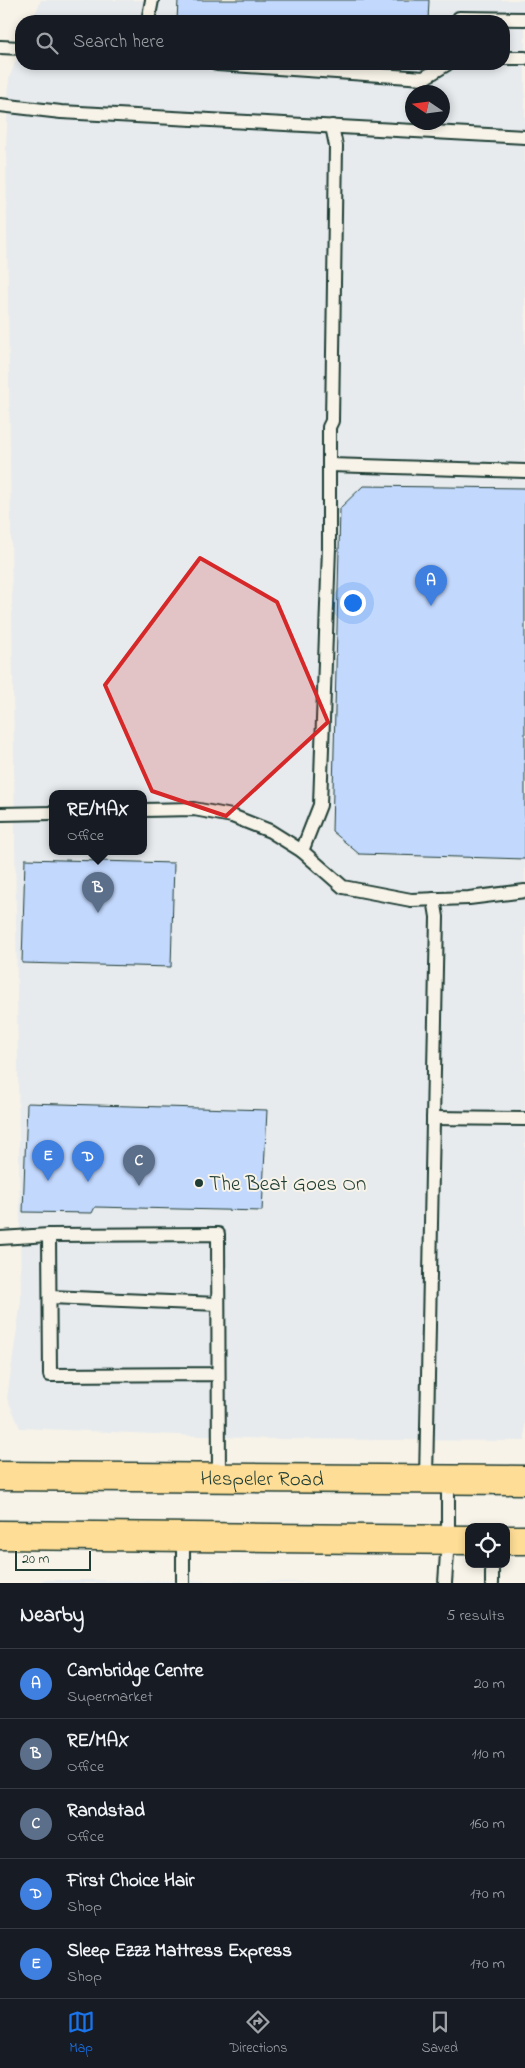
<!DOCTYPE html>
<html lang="en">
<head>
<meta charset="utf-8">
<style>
	:root { --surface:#171b24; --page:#242831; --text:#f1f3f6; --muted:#9ea1a6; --line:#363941; --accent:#1a73e8 }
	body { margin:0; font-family:"Indie Flower",sans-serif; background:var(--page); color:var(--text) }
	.controls { position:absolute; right:15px; bottom:15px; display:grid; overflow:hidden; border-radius:10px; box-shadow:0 2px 8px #0003 }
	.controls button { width:45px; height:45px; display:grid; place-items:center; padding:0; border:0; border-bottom:1px solid var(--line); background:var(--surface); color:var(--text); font:25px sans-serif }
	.compass { position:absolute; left:405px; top:85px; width:45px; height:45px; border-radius:50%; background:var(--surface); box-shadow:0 2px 8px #0003; rotate:283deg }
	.scale { position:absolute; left:15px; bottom:12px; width:76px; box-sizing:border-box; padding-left:5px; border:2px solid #1f3d34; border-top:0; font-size:14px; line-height:18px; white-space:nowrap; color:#1f3d34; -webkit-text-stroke:4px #f7f3e8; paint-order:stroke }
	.you { position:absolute; left:352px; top:602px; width:18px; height:18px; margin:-12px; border:4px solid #fff; border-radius:50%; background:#1a73e8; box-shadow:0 0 0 8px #1a73e833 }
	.badge { display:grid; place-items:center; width:32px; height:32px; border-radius:50%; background:var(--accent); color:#fff; font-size:16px; font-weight:700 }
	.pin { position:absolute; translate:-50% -41px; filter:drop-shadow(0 1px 2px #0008) }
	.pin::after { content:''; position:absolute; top:26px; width:18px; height:15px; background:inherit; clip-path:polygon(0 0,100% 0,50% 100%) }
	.popup { position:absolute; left:49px; top:790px; width:98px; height:65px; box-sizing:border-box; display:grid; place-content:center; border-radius:10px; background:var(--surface); filter:drop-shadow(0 1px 4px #0005); font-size:16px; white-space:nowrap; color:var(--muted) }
	.popup b { font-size:19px; color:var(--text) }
	.popup::after { content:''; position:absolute; left:50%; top:100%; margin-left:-10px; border:10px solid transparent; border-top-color:var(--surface) }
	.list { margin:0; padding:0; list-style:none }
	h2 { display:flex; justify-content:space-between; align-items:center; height:65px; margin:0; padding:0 20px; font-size:21px }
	h2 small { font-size:16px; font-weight:400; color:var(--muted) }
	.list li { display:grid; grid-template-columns:32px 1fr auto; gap:15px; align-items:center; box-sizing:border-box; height:70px; padding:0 20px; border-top:1px solid var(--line) }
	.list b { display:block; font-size:19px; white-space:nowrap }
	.list p { margin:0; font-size:16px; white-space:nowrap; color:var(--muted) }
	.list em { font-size:16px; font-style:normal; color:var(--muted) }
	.icon { flex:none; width:28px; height:28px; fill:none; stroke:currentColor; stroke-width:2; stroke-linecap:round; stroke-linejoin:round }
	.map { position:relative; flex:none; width:525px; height:1583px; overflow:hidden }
	.search { position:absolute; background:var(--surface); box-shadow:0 2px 8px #0003; left:15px; right:15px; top:15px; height:55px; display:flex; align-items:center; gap:12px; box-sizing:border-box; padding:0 18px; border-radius:20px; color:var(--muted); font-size:19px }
	.sheet { height:415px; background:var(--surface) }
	nav { display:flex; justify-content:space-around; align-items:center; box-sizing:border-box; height:70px; border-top:1px solid var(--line); background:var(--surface); font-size:14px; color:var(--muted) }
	nav a { display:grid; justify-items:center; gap:2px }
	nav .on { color:var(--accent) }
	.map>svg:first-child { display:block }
	.built { fill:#e7ebee; fill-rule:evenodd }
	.building { fill:#c2d8fd; stroke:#1f3d34 }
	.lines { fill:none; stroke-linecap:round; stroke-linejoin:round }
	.service-casing { stroke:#1f3d34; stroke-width:16 }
	.primary-casing { stroke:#1f3d34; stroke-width:31 }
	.service { stroke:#f7f3e8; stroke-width:12 }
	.primary { stroke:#fedd96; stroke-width:28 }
	.marked { fill:#d62828; fill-opacity:0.2; stroke:#d62828; stroke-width:4; stroke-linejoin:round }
	.poi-dot { fill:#1f3d34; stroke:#f7f3e8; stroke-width:2 }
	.labels { text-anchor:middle; stroke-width:4; stroke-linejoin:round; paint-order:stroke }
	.poi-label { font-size:21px; fill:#1f3d34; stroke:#f7f3e8; text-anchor:start }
	.street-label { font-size:21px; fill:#1f3d34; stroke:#f7f3e8 }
</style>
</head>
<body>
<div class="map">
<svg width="525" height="1583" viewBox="0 0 525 1583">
	<rect width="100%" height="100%" fill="#f7f3e8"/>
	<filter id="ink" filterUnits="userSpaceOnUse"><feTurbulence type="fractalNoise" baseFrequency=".02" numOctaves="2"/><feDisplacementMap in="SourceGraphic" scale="10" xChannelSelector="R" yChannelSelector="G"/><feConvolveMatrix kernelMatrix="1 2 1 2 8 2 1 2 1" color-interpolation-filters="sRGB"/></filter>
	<g filter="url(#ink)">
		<g class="built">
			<path d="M41 0H525V1441L268 1439 20 1428 7 1398 21 1301 6 148 9 78 21 48V64H504V21H32ZM412 92H442V122H412ZM53 794H143V852H53Z"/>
			<polygon points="42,1580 222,1581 369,1583 42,1583"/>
		</g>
		<g class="building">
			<polygon points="178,0 429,0 428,21 177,21"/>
			<polygon points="363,486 525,488 525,859 359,854 332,831 340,508"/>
			<polygon points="25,859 174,863 171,967 22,963"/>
			<polygon points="27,1103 267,1110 262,1211 95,1207 92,1213 23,1212"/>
		</g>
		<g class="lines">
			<defs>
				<g id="service">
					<polyline points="148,21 152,0"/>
					<polyline points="459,21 459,18 525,19"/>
					<polyline points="0,47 21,48"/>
					<polyline points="504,58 525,58"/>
					<polyline points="217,64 424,78 447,64"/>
					<polyline points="0,105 61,112 525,137"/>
					<polyline points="330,465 525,471"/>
					<polyline points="143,810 194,809 232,816 270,831 302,851 343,887 411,900 469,898 525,891"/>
					<polyline points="0,814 53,813"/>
					<polyline points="302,851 320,805 329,548 329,427 332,421 336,146 332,126"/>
					<polyline points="433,1118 525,1119"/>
					<polyline points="0,1238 49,1235"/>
					<polyline points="50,1297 218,1304"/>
					<polyline points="218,1374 50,1375 49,1235 218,1234 219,1477"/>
					<polyline points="426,1479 437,917 434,899"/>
					<polyline points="492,1564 492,1583"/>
					<polyline points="183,1583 183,1537"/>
					<polyline points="445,1583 448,1539 448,1479"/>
				</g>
				<g id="primary">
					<path id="s1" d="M0 1476 525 1480"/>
					<polyline points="0,1535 469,1540"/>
					<polyline points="506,1540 525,1540"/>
				</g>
			</defs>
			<use href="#service" class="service-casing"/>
			<use href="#primary" class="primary-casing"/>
			<use href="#service" class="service"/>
			<use href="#primary" class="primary"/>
		</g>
	</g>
	<path class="marked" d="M200 558 277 602 328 722 226 816 152 791 105 685Z"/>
	<circle class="poi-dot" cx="199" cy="1183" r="5"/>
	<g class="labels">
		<g class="poi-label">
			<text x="209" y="1190">The Beat Goes On</text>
		</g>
		<g class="street-label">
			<text dy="7" stroke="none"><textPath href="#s1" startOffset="262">Hespeler Road</textPath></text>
		</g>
	</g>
</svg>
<div class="controls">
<button><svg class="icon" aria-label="locate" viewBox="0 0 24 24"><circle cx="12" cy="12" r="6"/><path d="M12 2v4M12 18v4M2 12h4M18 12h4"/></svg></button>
</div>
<svg class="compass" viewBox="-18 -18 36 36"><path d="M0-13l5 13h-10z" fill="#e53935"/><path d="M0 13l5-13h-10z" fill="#9ea1a6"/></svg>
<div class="scale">20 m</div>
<div class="you"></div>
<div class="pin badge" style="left:431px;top:606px;background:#3f7fe0">A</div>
<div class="pin badge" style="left:98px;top:913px;background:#5c6f8a">B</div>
<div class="popup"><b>RE/MAX</b>Office</div>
<div class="pin badge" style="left:139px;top:1186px;background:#5c6f8a">C</div>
<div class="pin badge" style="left:88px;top:1182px;background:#3f7fe0">D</div>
<div class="pin badge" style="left:48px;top:1181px;background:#3f7fe0">E</div>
<div class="search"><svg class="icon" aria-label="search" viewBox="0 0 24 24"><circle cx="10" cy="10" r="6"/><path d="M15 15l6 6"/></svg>Search here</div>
</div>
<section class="sheet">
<h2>Nearby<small>5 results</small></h2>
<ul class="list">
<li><span class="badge" style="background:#3f7fe0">A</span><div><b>Cambridge Centre</b><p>Supermarket</p></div><em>20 m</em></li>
<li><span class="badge" style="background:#5c6f8a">B</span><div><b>RE/MAX</b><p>Office</p></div><em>110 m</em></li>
<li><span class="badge" style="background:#5c6f8a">C</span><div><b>Randstad</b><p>Office</p></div><em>160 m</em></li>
<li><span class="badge" style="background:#3f7fe0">D</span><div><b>First Choice Hair</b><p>Shop</p></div><em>170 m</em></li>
<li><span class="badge" style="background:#3f7fe0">E</span><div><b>Sleep Ezzz Mattress Express</b><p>Shop</p></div><em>170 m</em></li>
</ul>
</section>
<nav>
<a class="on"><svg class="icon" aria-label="map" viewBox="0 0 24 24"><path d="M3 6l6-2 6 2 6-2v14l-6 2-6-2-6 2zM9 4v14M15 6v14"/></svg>Map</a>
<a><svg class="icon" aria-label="directions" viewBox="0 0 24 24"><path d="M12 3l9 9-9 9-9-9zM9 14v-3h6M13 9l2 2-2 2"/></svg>Directions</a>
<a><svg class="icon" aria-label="saved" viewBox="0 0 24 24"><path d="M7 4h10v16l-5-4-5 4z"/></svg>Saved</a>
</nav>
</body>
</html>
